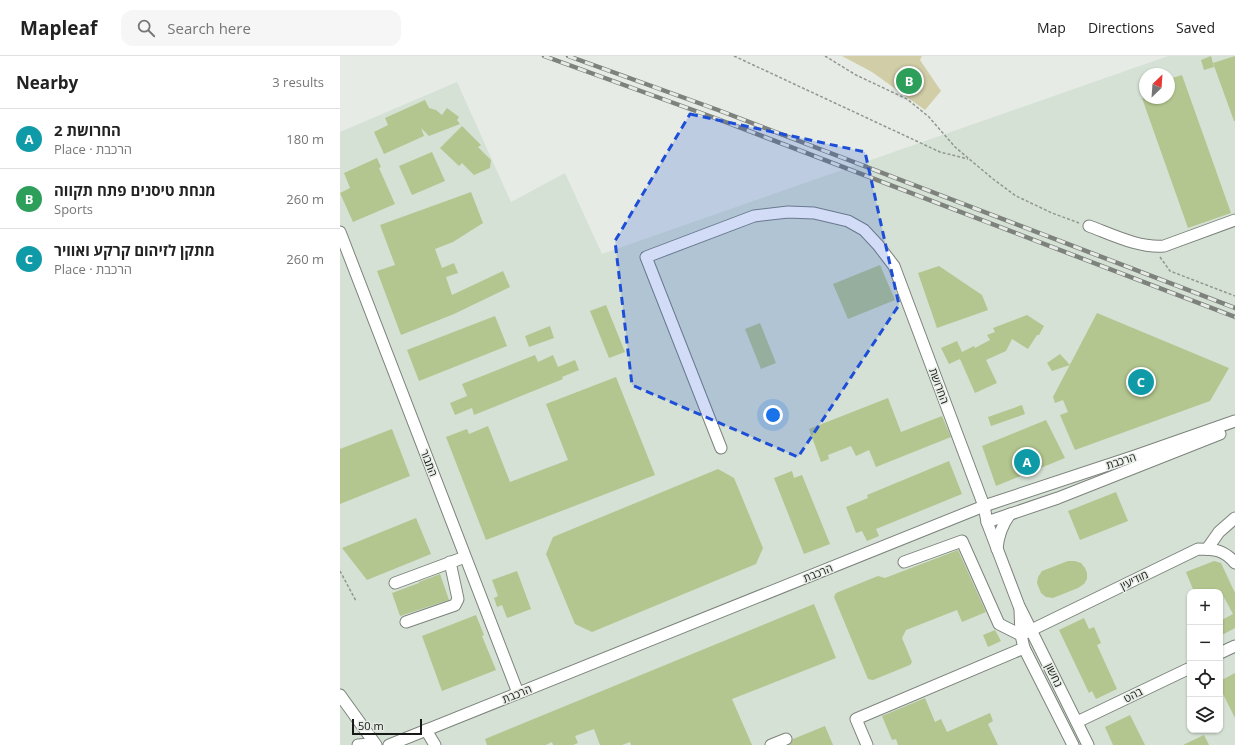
<!DOCTYPE html>
<html lang="en">
<head>
<meta charset="utf-8">
<style>
	:root { --surface:#fff; --page:#f6f6f6; --text:#222; --muted:#767676; --line:#e0e0e0; --accent:#a03a14 }
	body { margin:0; font-family:"Open Sans","Noto Sans Hebrew",sans-serif; background:var(--page); color:var(--text) }
	.controls { position:absolute; right:12px; bottom:12px; display:grid; overflow:hidden; border-radius:8px; box-shadow:0 1px 3px #0004 }
	.controls button { width:36px; height:36px; display:grid; place-items:center; padding:0; border:0; border-bottom:1px solid var(--line); background:var(--surface); color:var(--text); font:20px sans-serif }
	.compass { position:absolute; left:799px; top:12px; width:36px; height:36px; border-radius:50%; background:var(--surface); box-shadow:0 1px 3px #0004; rotate:25deg }
	.scale { position:absolute; left:12px; bottom:10px; width:70px; box-sizing:border-box; padding-left:4px; border:2px solid #171916; border-top:0; font-size:11px; line-height:14px; white-space:nowrap; color:#171916; -webkit-text-stroke:3px #e6ece5; paint-order:stroke }
	.you { position:absolute; left:433px; top:359px; width:14px; height:14px; margin:-10px; border:3px solid #fff; border-radius:50%; background:#1a73e8; box-shadow:0 0 0 6px #1a73e833 }
	.badge { display:grid; place-items:center; width:26px; height:26px; border-radius:50%; background:var(--accent); color:#fff; font-size:13px; font-weight:700 }
	.pin { position:absolute; translate:-50% -50%; border:2px solid #fff; box-shadow:0 1px 4px #0006 }
	.list { margin:0; padding:0; list-style:none }
	h2 { display:flex; justify-content:space-between; align-items:center; height:52px; margin:0; padding:0 16px; font-size:17px }
	h2 small { font-size:13px; font-weight:400; color:var(--muted) }
	.list li { display:grid; grid-template-columns:26px 1fr auto; gap:12px; align-items:center; box-sizing:border-box; height:60px; padding:0 16px; border-top:1px solid var(--line) }
	.list b { display:block; font-size:15px; white-space:nowrap }
	.list p { margin:0; font-size:13px; white-space:nowrap; color:var(--muted) }
	.list em { font-size:13px; font-style:normal; color:var(--muted) }
	.icon { flex:none; width:22px; height:22px; fill:none; stroke:currentColor; stroke-width:2; stroke-linecap:round; stroke-linejoin:round }
	.map { position:relative; flex:none; width:895px; height:689px; overflow:hidden }
	header { display:flex; align-items:center; gap:24px; box-sizing:border-box; height:56px; padding:0 20px; background:var(--surface); border-bottom:1px solid var(--line) }
	header strong { font-size:19px }
	nav { display:flex; gap:22px; margin-inline-start:auto; font-size:14px }
	.search { width:280px; height:36px; background:var(--page); display:flex; align-items:center; gap:10px; box-sizing:border-box; padding:0 14px; border-radius:12px; color:var(--muted); font-size:15px }
	main { display:flex }
	aside { flex:1; background:var(--surface) }
	.map>svg:first-child { display:block }
	.built { fill:#d5e1d4; fill-rule:evenodd }
	.green { fill:#d1cda7 }
	.building { fill:#b3c68f }
	.lines { fill:none; stroke-linecap:round; stroke-linejoin:round }
	.minor-casing { stroke:#7c837c; stroke-width:13 }
	.path { stroke:#919690; stroke-width:1.5; stroke-dasharray:3 2; stroke-linecap:butt }
	.minor { stroke:#fff; stroke-width:11 }
	.rail-casing { stroke:#7e827d; stroke-width:4.5 }
	.rail { stroke:#e6ece5; stroke-width:3; stroke-dasharray:9; stroke-linecap:butt }
	.marked { fill:#1d4ed8; fill-opacity:0.2; stroke:#1d4ed8; stroke-width:3; stroke-dasharray:8 5; stroke-linejoin:round }
	.labels { text-anchor:middle; stroke-width:3; stroke-linejoin:round; paint-order:stroke }
	.street-label { font-size:11px; fill:#171916; stroke:#e6ece5 }
</style>
</head>
<body>
<header>
<strong>Mapleaf</strong>
<div class="search"><svg class="icon" aria-label="search" viewBox="0 0 24 24"><circle cx="10" cy="10" r="6"/><path d="M15 15l6 6"/></svg>Search here</div>
<nav><a>Map</a><a>Directions</a><a>Saved</a></nav>
</header>
<main>
<aside>
<h2>Nearby<small>3 results</small></h2>
<ul class="list">
<li><span class="badge" style="background:#0f9aa8">A</span><div><b>החרושת 2</b><p>Place · הרכבת</p></div><em>180 m</em></li>
<li><span class="badge" style="background:#2e9e5b">B</span><div><b>מנחת טיסנים פתח תקווה</b><p>Sports</p></div><em>260 m</em></li>
<li><span class="badge" style="background:#0f9aa8">C</span><div><b>מתקן לזיהום קרקע ואוויר</b><p>Place · הרכבת</p></div><em>260 m</em></li>
</ul>
</aside>
<div class="map">
<svg width="895" height="689" viewBox="0 0 895 689">
	<rect width="100%" height="100%" fill="#e6ece5"/>
	<path class="built" d="M828 0H895V689H0V76L117 26 171 146 225 117 262 198ZM805 18H829V42H805ZM850 536H880V674H850Z"/>
	<polygon class="green" points="502,0 582,0 580,4 601,35 585,54 532,16"/>
	<g class="building">
		<polygon points="871,0 874,11 864,14 861,4"/>
		<polygon points="895,0 895,65 894,65 873,7"/>
		<polygon points="842,19 891,157 848,172 802,42 829,42 829,23"/>
		<polygon points="85,44 89,52 96,54 102,59 107,52 119,61 117,64 120,68 89,80 81,72 84,80 44,98 34,76 48,69 45,62"/>
		<polygon points="122,70 141,89 138,91 151,104 150,112 134,119 122,107 119,110 100,92"/>
		<polygon points="92,96 105,125 72,139 59,110"/>
		<polygon points="37,102 41,111 39,112 55,148 13,166 0,137 10,132 4,117"/>
		<polygon points="131,136 143,167 113,186 95,193 102,212 114,207 118,217 106,221 112,239 163,215 170,231 114,258 61,279 37,215 55,209 40,169"/>
		<polygon points="540,209 555,244 508,263 493,228"/>
		<polygon points="599,210 642,239 648,254 597,272 578,217"/>
		<polygon points="266,249 285,296 269,302 250,255"/>
		<polygon points="757,257 889,312 870,345 735,394 720,359 728,356 723,344 715,347 713,341"/>
		<polygon points="687,259 704,270 699,279 697,279 688,293 672,283 666,295 646,304 657,327 635,337 620,303 609,308 601,292 617,285 622,296 634,290 635,292 650,284 647,279 655,276 653,272"/>
		<polygon points="155,260 167,290 79,325 67,294"/>
		<polygon points="420,267 436,307 421,313 405,273"/>
		<polygon points="210,270 214,282 189,291 185,280"/>
		<polygon points="720,298 730,309 712,315 707,307"/>
		<polygon points="195,299 198,306 213,299 218,311 235,304 239,314 222,321 223,323 134,359 132,352 115,359 110,347 127,340 122,328"/>
		<polygon points="276,321 315,419 146,484 106,381 127,373 129,378 148,370 170,426 228,404 206,348"/>
		<polygon points="548,342 561,376 602,360 611,381 536,411 529,394 516,400 511,390 488,399 489,403 481,406 469,373"/>
		<polygon points="682,349 685,358 651,370 648,361"/>
		<polygon points="706,364 725,402 656,430 642,390"/>
		<polygon points="52,373 70,420 0,448 0,393"/>
		<polygon points="609,405 622,438 536,473 539,480 527,485 522,475 516,477 506,451 528,442 527,439"/>
		<polygon points="378,413 394,422 423,492 416,508 252,576 235,568 206,498 213,481"/>
		<polygon points="452,415 454,422 462,419 490,488 464,498 434,422"/>
		<polygon points="776,436 788,465 740,484 728,455"/>
		<polygon points="76,462 91,498 27,524 2,492"/>
		<polygon points="618,494 646,556 622,566 617,554 566,574 562,582 572,606 570,609 533,624 528,623 494,541 496,537 538,520 545,522"/>
		<polygon points="728,505 735,505 741,507 745,512 747,517 747,523 744,528 738,532 713,542 706,541 701,537 697,527 698,521 702,515"/>
		<polygon points="874,505 881,507 895,537 895,572 880,580 880,565 893,558 880,534 874,536 854,536 846,516"/>
		<polygon points="177,515 191,553 167,562 162,549 157,551 154,542 158,540 152,524"/>
		<polygon points="100,518 109,544 60,560 52,537 79,527 79,526"/>
		<polygon points="474,548 496,602 392,643 412,689 291,689 290,686 282,689 260,689 254,673 235,680 238,687 233,689 213,689 212,686 206,689 147,689 145,683"/>
		<polygon points="136,559 144,579 142,580 156,614 102,635 82,580"/>
		<polygon points="744,562 749,573 754,571 761,587 757,589 777,633 756,643 752,635 749,637 719,574"/>
		<polygon points="655,574 661,585 648,591 643,579"/>
		<polygon points="895,617 895,662 880,632 880,625"/>
		<polygon points="585,642 595,666 601,663 607,676 650,657 653,665 648,668 658,689 558,689 556,683 552,684 542,660"/>
		<polygon points="790,659 805,689 773,689 765,671"/>
		<polygon points="485,670 493,689 449,689 453,683"/>
		<polygon points="864,679 869,689 843,689"/>
	</g>
	<g class="lines">
		<defs>
			<g id="minor">
				<path d="M749 170C773 179 799 192 824 190L895 164"/>
				<polyline points="0,176 178,637"/>
				<polyline points="381,392 306,201 414,160 448,156 474,157 508,165 524,174 538,189 554,210 644,450 647,466 679,550 748,689"/>
				<polyline points="647,466 718,442 880,378"/>
				<path d="M657 493C658 480 662 469 670 458"/>
				<polyline points="867,493 879,476 895,462"/>
				<path d="M564 506 622 485 659 568 681 579 858 493C875 493 884 494 895 507"/>
				<polyline points="55,527 125,501"/>
				<polyline points="680,554 681,579 684,592 733,689"/>
				<polyline points="66,566 115,549 118,543 110,506"/>
				<polyline points="880,597 895,590"/>
				<polyline points="0,639 36,689"/>
				<polyline points="737,666 850,612"/>
				<polyline points="86,674 95,689"/>
				<polyline points="18,689 29,688 31,689"/>
				<polyline points="49,689 644,450 795,400 895,365"/>
				<polyline points="431,689 446,683"/>
				<polyline points="527,689 516,663 684,592"/>
			</g>
		</defs>
		<use href="#minor" class="minor-casing"/>
		<g class="path">
			<polyline points="394,0 600,96 628,103"/>
			<polyline points="485,0 516,19 567,43 589,61 615,91 653,123 676,140 712,157 739,167"/>
			<polyline points="820,201 830,215 895,240"/>
			<polyline points="0,515 16,545"/>
		</g>
		<use href="#minor" class="minor"/>
		<defs>
			<g id="rail">
				<polyline points="204,0 375,62 895,261"/>
				<polyline points="228,0 378,54 895,252"/>
			</g>
		</defs>
		<use href="#rail" class="rail-casing"/>
		<use href="#rail" class="rail"/>
	</g>
	<path class="marked" d="M350 58 525 96 559 249 458 401 292 329 275 185Z"/>
	<g class="labels">
		<g class="street-label">
			<text transform="translate(599 330) rotate(70)" y="4">החרושת</text>
			<text transform="translate(781 405) rotate(-18)" y="4">הרכבת</text>
			<text transform="translate(89 407) rotate(69)" y="4">התבור</text>
			<text transform="translate(478 517) rotate(-22)" y="4">הרכבת</text>
			<text transform="translate(794 524) rotate(-26)" y="4">מודיעין</text>
			<text transform="translate(714 619) rotate(64)" y="4">נחשון</text>
			<text transform="translate(177 638) rotate(-22)" y="4">הרכבת</text>
			<text transform="translate(793 639) rotate(-26)" y="4">בהט</text>
		</g>
	</g>
</svg>
<div class="controls">
<button>+</button>
<button>−</button>
<button><svg class="icon" aria-label="locate" viewBox="0 0 24 24"><circle cx="12" cy="12" r="6"/><path d="M12 2v4M12 18v4M2 12h4M18 12h4"/></svg></button>
<button><svg class="icon" aria-label="layers" viewBox="0 0 24 24"><path d="M12 4l9 5-9 5-9-5zM3 14l9 5 9-5"/></svg></button>
</div>
<svg class="compass" viewBox="-18 -18 36 36"><path d="M0-13l5 13h-10z" fill="#e53935"/><path d="M0 13l5-13h-10z" fill="#767676"/></svg>
<div class="scale">50 m</div>
<div class="you"></div>
<div class="pin badge" style="left:687px;top:406px;background:#0f9aa8">A</div>
<div class="pin badge" style="left:569px;top:25px;background:#2e9e5b">B</div>
<div class="pin badge" style="left:801px;top:326px;background:#0f9aa8">C</div>
</div>
</main>
</body>
</html>
